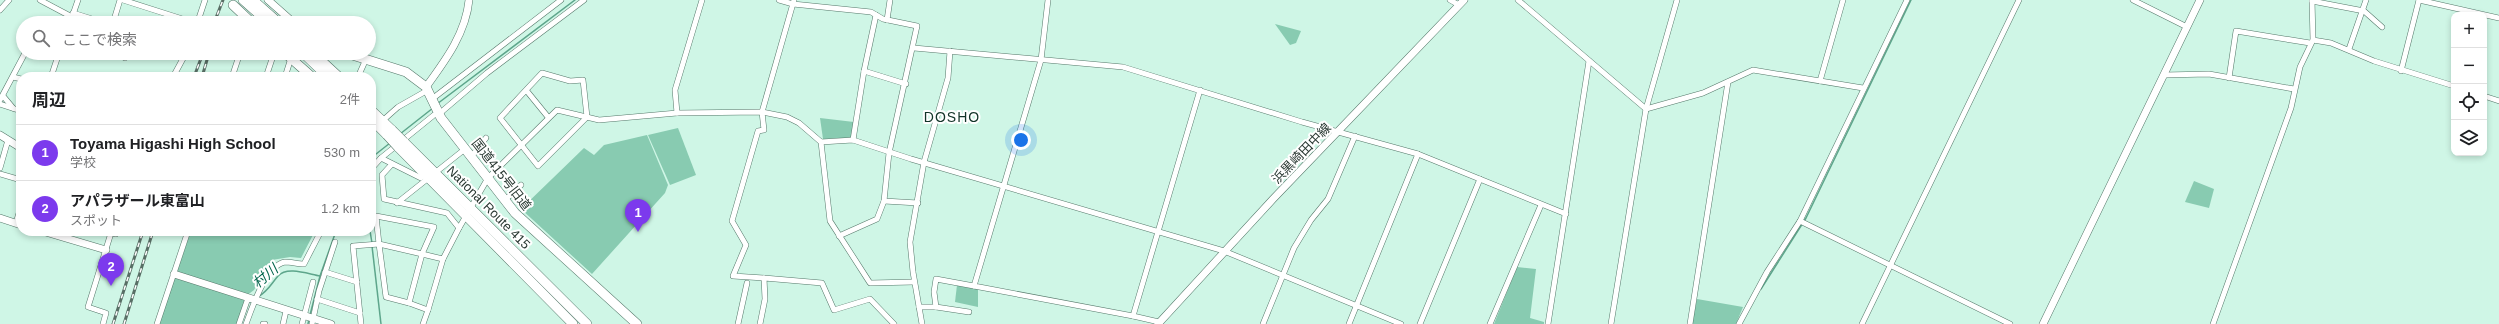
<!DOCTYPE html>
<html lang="ja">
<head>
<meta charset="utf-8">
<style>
	:root { --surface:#fff; --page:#f2f2f2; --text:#202124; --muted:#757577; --line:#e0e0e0; --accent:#7c3aed }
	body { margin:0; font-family:Arial,"Noto Sans JP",sans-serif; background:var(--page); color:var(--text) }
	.controls { position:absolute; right:12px; top:12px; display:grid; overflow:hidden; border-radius:8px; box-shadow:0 2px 6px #0003 }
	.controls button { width:36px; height:36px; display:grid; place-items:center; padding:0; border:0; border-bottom:1px solid var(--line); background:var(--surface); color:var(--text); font:20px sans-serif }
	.you { position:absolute; left:1021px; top:140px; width:14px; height:14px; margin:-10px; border:3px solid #fff; border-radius:50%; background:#1a73e8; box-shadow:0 0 0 6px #1a73e833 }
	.badge { display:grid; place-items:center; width:26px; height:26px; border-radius:50%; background:var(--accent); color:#fff; font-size:13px; font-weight:700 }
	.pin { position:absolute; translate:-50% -33px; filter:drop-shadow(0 1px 2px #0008) }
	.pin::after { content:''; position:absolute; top:21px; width:14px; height:12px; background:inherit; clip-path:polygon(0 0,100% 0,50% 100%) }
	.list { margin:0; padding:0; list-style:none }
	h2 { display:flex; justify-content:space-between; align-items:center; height:52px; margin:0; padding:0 16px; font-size:17px }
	h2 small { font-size:13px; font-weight:400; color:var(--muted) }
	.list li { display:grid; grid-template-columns:26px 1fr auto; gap:12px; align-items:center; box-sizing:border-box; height:56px; padding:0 16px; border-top:1px solid var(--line) }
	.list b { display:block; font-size:15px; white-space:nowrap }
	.list p { margin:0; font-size:13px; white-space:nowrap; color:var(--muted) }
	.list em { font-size:13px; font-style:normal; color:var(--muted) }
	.icon { flex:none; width:22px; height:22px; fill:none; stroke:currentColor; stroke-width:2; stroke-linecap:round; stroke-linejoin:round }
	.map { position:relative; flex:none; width:2499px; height:324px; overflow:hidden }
	.search { position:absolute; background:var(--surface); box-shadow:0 2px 6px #0003; left:16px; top:16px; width:360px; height:44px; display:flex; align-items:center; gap:10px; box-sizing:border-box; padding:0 14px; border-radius:22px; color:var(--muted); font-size:15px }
	.panel { position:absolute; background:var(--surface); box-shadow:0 2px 6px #0003; left:16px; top:72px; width:360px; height:164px; border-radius:16px }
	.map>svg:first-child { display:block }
	.green { fill:#88cbb1 }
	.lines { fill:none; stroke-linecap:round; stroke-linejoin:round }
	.stream { stroke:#5da58b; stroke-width:1.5 }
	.street-casing { stroke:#55786a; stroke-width:6 }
	.secondary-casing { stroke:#55786a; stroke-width:8 }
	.highway-casing { stroke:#55786a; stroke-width:10 }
	.street { stroke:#fff; stroke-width:5 }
	.secondary { stroke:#fff; stroke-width:7 }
	.highway { stroke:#fff; stroke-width:9 }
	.rail-casing { stroke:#586e65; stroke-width:3 }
	.rail { stroke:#fff; stroke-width:1.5; stroke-dasharray:4.5; stroke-linecap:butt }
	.highway-bridge-casing { stroke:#55786a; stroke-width:10; stroke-linecap:butt }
	.highway-bridge { stroke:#fff; stroke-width:9 }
	.labels { text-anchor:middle; stroke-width:4; stroke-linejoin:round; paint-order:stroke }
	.street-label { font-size:13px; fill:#293832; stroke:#fff }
	.neighbourhood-label { font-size:14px; letter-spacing:1px; fill:#123428; stroke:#fff }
	.water-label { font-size:14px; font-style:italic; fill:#02654c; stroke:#fff }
</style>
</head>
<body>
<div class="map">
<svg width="2499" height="324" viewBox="0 0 2499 324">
	<rect width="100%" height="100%" fill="#cff6e6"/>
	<g class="green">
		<polygon points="1275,24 1301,31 1296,43 1290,45"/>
		<polygon points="820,118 854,122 852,138 823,139"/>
		<polygon points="678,128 696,175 670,185 648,135"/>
		<polygon points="647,135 668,185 665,193 592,274 521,209 584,148 594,155 604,145"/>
		<polygon points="2194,181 2214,189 2209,208 2185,202"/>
		<polygon points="191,231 315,231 301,258 290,257 272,260 254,290 246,296 237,324 159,324"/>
		<polygon points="1517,267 1536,269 1530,318 1544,322 1544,324 1494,324"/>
		<polygon points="957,285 978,289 978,307 955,302"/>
		<polygon points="1697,299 1743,307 1736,324 1692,324"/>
	</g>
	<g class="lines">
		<g class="stream">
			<polyline points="437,104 575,0"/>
			<polyline points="400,134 433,108"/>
			<polyline points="371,158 390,143"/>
			<polyline points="370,231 372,243"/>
			<polyline points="372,246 381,324"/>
			<polyline points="1761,289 1806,218 1911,0"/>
			<path d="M259 296C268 291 271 284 278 276 287 266 308 274 320 276"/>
			<polyline points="310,315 320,276 336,231"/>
			<polyline points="308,324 309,319"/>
		</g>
		<defs>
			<g id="street">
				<polyline points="40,0 72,17"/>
				<polyline points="123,0 195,23"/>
				<polyline points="779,0 793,4 871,12 883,19 917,26 889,153 884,201 918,203"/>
				<polyline points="1048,0 1041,60 974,286 1133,316"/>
				<polyline points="1450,0 1459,5"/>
				<polyline points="1518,0 1646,109"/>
				<polyline points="2133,0 2187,27"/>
				<polyline points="2419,0 2499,18"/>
				<polyline points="2312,1 2364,11 2382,27"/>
				<polyline points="0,10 9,0"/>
				<polyline points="73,13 105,23"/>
				<polyline points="887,20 890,0"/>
				<polyline points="70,23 78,0"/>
				<polyline points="113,23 120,0"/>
				<polyline points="200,23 199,18 205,0"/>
				<polyline points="2313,40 2331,43 2374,61 2454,86"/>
				<polyline points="914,48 1123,67 1302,122 1418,154 1566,214"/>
				<polyline points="2349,49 2366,0"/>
				<polyline points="43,53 57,57"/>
				<polyline points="125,58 127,53"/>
				<polyline points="864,71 876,15"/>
				<polyline points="2401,71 2419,0"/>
				<polyline points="2164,75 2209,74 2294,89"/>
				<polyline points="13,77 21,79"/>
				<polyline points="51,77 59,53"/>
				<polyline points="173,77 186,53"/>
				<polyline points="232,77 240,53"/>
				<polyline points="266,77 274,53"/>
				<polyline points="285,77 291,58"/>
				<polyline points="358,77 366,59"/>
				<polyline points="2229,78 2236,31 2310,43"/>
				<polyline points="1820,81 1843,0"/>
				<polyline points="526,90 500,118 538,166 587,117 583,80 570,81 542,73 526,90 548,117"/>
				<polyline points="3,96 13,108"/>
				<polyline points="2484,96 2499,101"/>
				<polyline points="432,99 561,0"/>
				<polyline points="0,100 25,53"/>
				<polyline points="0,104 21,111"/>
				<polyline points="1646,109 1703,93 1753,70 1863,88"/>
				<polyline points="677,113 675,90 702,0"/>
				<polyline points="371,131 398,107 428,90"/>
				<polyline points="853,140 864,71 906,84"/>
				<polyline points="821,142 853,140 911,159 1224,251 1401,324"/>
				<polyline points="471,157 486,138"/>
				<polyline points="381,158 434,115 439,114 487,73 584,0"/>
				<polyline points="392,164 382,175 384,199 447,213 459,228 488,178 557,110 599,120 677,113 762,112 787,117 799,123 821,142 830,221 870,283 914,282"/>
				<polyline points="0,168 8,140"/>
				<polyline points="371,169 381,158 421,178"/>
				<polyline points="0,174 21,180"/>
				<polyline points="505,200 521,185"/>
				<polyline points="397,203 465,149"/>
				<polyline points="371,205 372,210"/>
				<polyline points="1800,221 2010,324"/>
				<polyline points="16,223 21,206"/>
				<polyline points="111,233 116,234 117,231"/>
				<polyline points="839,236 877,219 884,201"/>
				<polyline points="325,272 357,282"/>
				<polyline points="764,278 733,276 746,245 732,221 758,131 764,130 762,112 794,0"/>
				<polyline points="317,299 360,313"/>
				<polyline points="409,303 428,310 423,324"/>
				<polyline points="919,307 936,307 934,292 936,279 974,286"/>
				<polyline points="936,307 969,312"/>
				<polyline points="428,310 443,259 459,228"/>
				<polyline points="1159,322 1133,316 1200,90"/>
				<polyline points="103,324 106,313 88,307 111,233 104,231"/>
				<polyline points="157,324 188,231"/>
				<polyline points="239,324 247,301 250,299"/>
				<path d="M246 324C252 308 266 265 285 262 291 262 298 264 304 264L321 231"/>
				<polyline points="263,324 265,324"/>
				<polyline points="283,324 286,311"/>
				<polyline points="302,324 313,282"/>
				<polyline points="312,324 319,291 335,242"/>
				<polyline points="361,324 353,246 379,244 386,297 409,303 422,254 379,244 376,216 434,227 422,254 443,259"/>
				<polyline points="738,324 747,283"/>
				<polyline points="760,324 765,299 764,278 822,283 834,310 870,299 894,324"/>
				<polyline points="922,324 913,272 910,242 924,162 948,78 950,51"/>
				<polyline points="1263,324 1294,248 1311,220 1328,199 1355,136"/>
				<polyline points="1349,324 1418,154"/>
				<polyline points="1420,324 1480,179"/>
				<polyline points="1490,324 1541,205"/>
				<polyline points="1548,324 1589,61"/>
				<polyline points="1611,324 1646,109 1677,0"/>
				<polyline points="1690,324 1728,82"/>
				<polyline points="1739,324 1767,272 1800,221 1907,0"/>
				<polyline points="1862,324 2019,0"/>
				<polyline points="2213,324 2291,108 2300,67 2313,40 2312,0"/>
			</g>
			<g id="secondary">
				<polyline points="268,0 294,23"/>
				<path d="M426 87C445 61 466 33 469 0"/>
				<polyline points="0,135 21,148"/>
				<polyline points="0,218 21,225"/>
				<polyline points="42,231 106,250"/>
				<polyline points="174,274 331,324"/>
				<polyline points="1158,324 1273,199 1464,0"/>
				<polyline points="2043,324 2200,0"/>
			</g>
			<g id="highway">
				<polyline points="243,0 269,23"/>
				<polyline points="253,0 279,23"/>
				<polyline points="233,5 252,23"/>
				<polyline points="285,53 312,77"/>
				<polyline points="303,53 328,77"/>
				<polyline points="313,53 339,77"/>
				<polyline points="346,53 406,72 426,87 441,118 515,213 637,324"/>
				<polyline points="371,110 392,130"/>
				<polyline points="371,119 387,135"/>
				<polyline points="404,142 587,324"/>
				<polyline points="398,147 573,324"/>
			</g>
		</defs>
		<use href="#street" class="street-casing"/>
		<use href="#secondary" class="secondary-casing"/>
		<use href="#highway" class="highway-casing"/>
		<use href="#street" class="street"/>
		<use href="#secondary" class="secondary"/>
		<use href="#highway" class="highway"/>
		<defs>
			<g id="rail">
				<polyline points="214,23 223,0"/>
				<polyline points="194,77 203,53"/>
				<polyline points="202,77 209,53"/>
				<polyline points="113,324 143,231"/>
				<polyline points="124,324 153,231"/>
			</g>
		</defs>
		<use href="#rail" class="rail-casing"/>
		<use href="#rail" class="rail"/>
		<defs>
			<g id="highway-bridge">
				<polyline points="392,130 404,142"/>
				<polyline points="387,135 398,147"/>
			</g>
		</defs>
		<use href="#highway-bridge" class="highway-bridge-casing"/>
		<use href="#highway-bridge" class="highway-bridge"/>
	</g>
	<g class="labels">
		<g class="street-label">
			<text transform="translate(1301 153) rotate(-46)" y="5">浜黒崎田中線</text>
			<text transform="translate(502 174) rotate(52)" y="5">国道415号旧道</text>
			<text transform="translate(489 207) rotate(45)" y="5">National Route 415</text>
		</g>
		<g class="neighbourhood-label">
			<text x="952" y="122">DOSHO</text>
		</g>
		<g class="water-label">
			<text transform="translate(265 276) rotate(-40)" y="5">村川</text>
		</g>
	</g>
</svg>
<div class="controls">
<button>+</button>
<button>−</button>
<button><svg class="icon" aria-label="locate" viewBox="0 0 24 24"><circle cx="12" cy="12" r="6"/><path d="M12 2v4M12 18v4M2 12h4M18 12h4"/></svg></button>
<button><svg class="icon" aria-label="layers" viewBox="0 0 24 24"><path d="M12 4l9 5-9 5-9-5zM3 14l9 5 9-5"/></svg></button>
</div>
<div class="you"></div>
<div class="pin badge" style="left:638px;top:232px">1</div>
<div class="pin badge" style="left:111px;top:286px">2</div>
<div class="search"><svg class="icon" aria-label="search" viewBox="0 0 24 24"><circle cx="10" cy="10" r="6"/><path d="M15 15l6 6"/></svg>ここで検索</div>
<section class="panel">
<h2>周辺<small>2件</small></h2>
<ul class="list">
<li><span class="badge">1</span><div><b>Toyama Higashi High School</b><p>学校</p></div><em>530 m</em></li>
<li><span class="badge">2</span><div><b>アパラザール東富山</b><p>スポット</p></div><em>1.2 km</em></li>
</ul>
</section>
</div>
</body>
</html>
